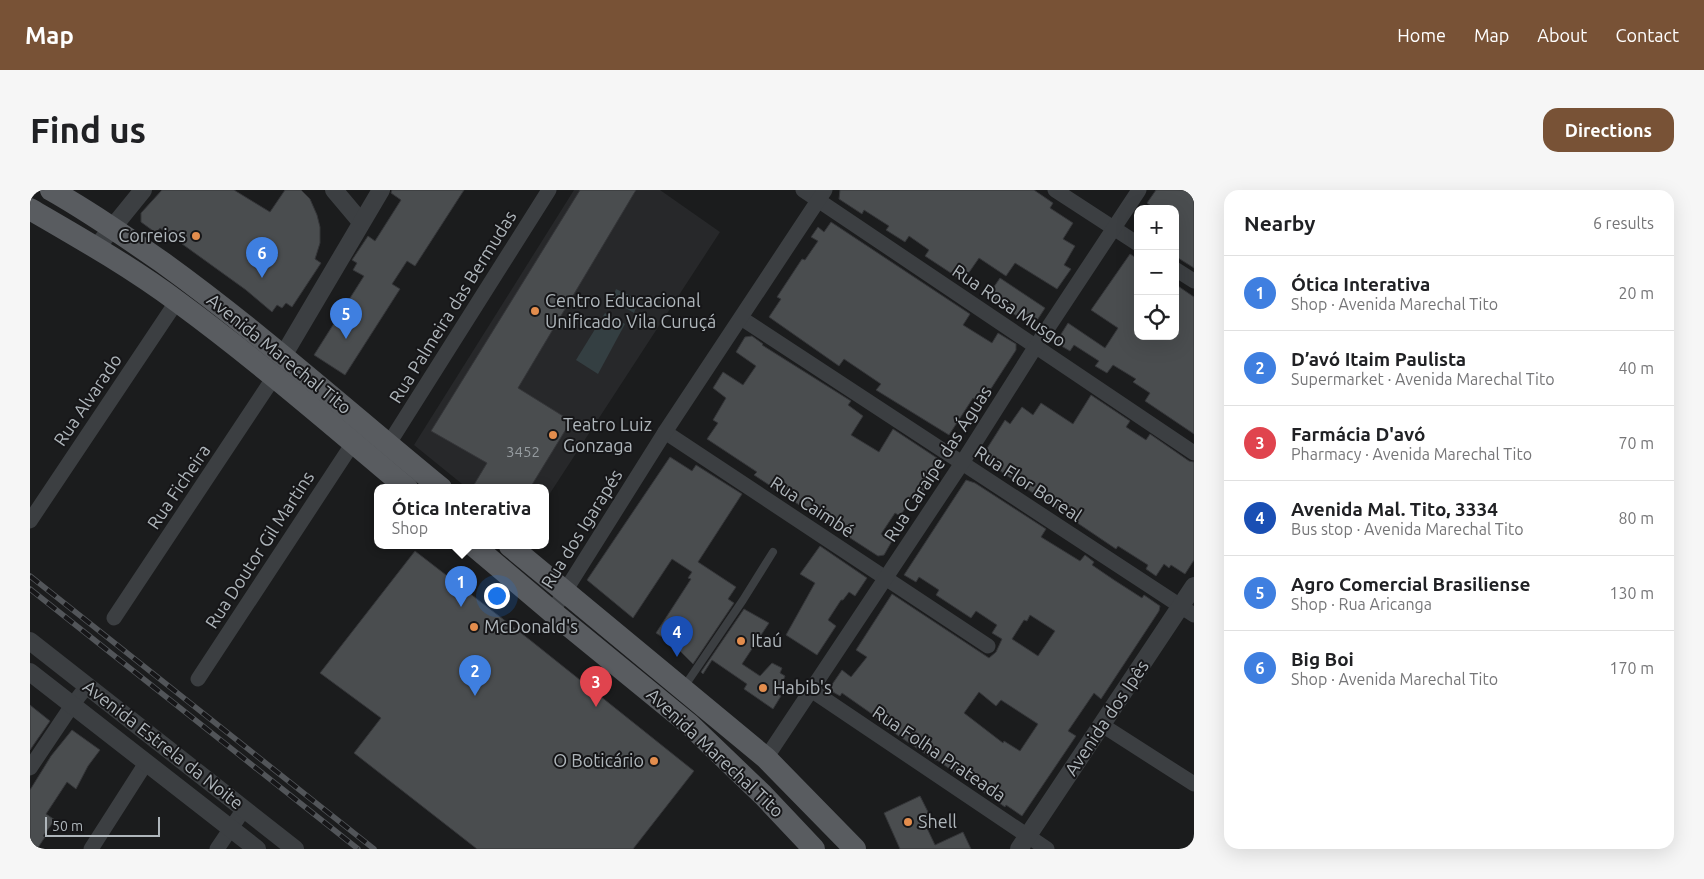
<!DOCTYPE html>
<html lang="en">
<head>
<meta charset="utf-8">
<style>
	:root { --surface:#fff; --page:#f6f6f6; --text:#202124; --muted:#757577; --line:#e0e0e0; --accent:#785236 }
	body { margin:0; font-family:Ubuntu,sans-serif; background:var(--page); color:var(--text) }
	.controls { position:absolute; right:15px; top:15px; display:grid; overflow:hidden; border-radius:10px; box-shadow:0 5px 20px #0002 }
	.controls button { width:45px; height:45px; display:grid; place-items:center; padding:0; border:0; border-bottom:1px solid var(--line); background:var(--surface); color:var(--text); font:25px sans-serif }
	.scale { position:absolute; left:15px; bottom:12px; width:115px; box-sizing:border-box; padding-left:5px; border:2px solid #afb6bb; border-top:0; font-size:14px; line-height:18px; white-space:nowrap; color:#afb6bb; -webkit-text-stroke:4px #161618; paint-order:stroke }
	.you { position:absolute; left:466px; top:405px; width:18px; height:18px; margin:-12px; border:4px solid #fff; border-radius:50%; background:#1a73e8; box-shadow:0 0 0 8px #1a73e833 }
	.badge { display:grid; place-items:center; width:32px; height:32px; border-radius:50%; background:var(--accent); color:#fff; font-size:16px; font-weight:700 }
	.pin { position:absolute; translate:-50% -41px; filter:drop-shadow(0 1px 2px #0008) }
	.pin::after { content:''; position:absolute; top:26px; width:18px; height:15px; background:inherit; clip-path:polygon(0 0,100% 0,50% 100%) }
	.popup { position:absolute; left:344px; top:294px; width:175px; height:65px; box-sizing:border-box; display:grid; place-content:center; border-radius:10px; background:var(--surface); filter:drop-shadow(0 1px 4px #0005); font-size:16px; white-space:nowrap; color:var(--muted) }
	.popup b { font-size:19px; color:var(--text) }
	.popup::after { content:''; position:absolute; left:50%; top:100%; margin-left:-10px; border:10px solid transparent; border-top-color:var(--surface) }
	.list { margin:0; padding:0; list-style:none }
	h2 { display:flex; justify-content:space-between; align-items:center; height:65px; margin:0; padding:0 20px; font-size:21px }
	h2 small { font-size:16px; font-weight:400; color:var(--muted) }
	.list li { display:grid; grid-template-columns:32px 1fr auto; gap:15px; align-items:center; box-sizing:border-box; height:75px; padding:0 20px; border-top:1px solid var(--line) }
	.list b { display:block; font-size:19px; white-space:nowrap }
	.list p { margin:0; font-size:16px; white-space:nowrap; color:var(--muted) }
	.list em { font-size:16px; font-style:normal; color:var(--muted) }
	.icon { flex:none; width:28px; height:28px; fill:none; stroke:currentColor; stroke-width:2; stroke-linecap:round; stroke-linejoin:round }
	.map { position:relative; flex:none; width:1164px; height:659px; overflow:hidden; border-radius:15px }
	header { display:flex; align-items:center; gap:30px; box-sizing:border-box; height:70px; padding:0 25px; background:var(--accent); color:#fff }
	header strong { font-size:24px }
	nav { display:flex; gap:28px; margin-inline-start:auto; font-size:18px }
	.intro { display:flex; align-items:center; justify-content:space-between; box-sizing:border-box; height:120px; padding:0 30px }
	h1 { margin:0; font-size:35px }
	.button { padding:12px 22px; border-radius:15px; background:var(--accent); color:#fff; font-size:18px; font-weight:700 }
	main { display:flex; gap:30px; padding:0 30px }
	aside { flex:1; background:var(--surface); border-radius:15px; box-shadow:0 5px 20px #0002 }
	.map>svg:first-child { display:block }
	.built { fill:#27282a }
	.water { fill:#343f42 }
	.building { fill:#4a4d4f; stroke:#353639; fill-rule:evenodd }
	.lines { fill:none; stroke-linecap:round; stroke-linejoin:round }
	.service { stroke:#3c3f42; stroke-width:8 }
	.minor { stroke:#3c3f42; stroke-width:15 }
	.tertiary { stroke:#3c3f42; stroke-width:18 }
	.primary { stroke:#595c60; stroke-width:22 }
	.rail-casing { stroke:#525559; stroke-width:5.5 }
	.rail { stroke:#161618; stroke-width:4; stroke-dasharray:11; stroke-linecap:butt }
	.poi-dot { fill:#e38d4d; stroke:#161618; stroke-width:2 }
	.labels { text-anchor:middle; stroke-width:4; stroke-linejoin:round; paint-order:stroke }
	.number-label { font-size:15px; fill:#969ca0 }
	.poi-label { font-size:18px; fill:#afb6bb; stroke:#161618; text-anchor:start }
	.street-label { font-size:18px; fill:#afb6bb; stroke:#161618 }
</style>
</head>
<body>
<header>
<strong>Map</strong>
<nav><a>Home</a><a>Map</a><a>About</a><a>Contact</a></nav>
</header>
<div class="intro"><h1>Find us</h1><a class="button">Directions</a></div>
<main>
<div class="map">
<svg width="1164" height="659" viewBox="0 0 1164 659">
	<rect width="100%" height="100%" fill="#1b1c1d"/>
	<polygon class="built" points="544,0 630,0 690,42 515,311 515,298 437,298 384,255"/>
	<g class="water">
		<polygon points="586,99 609,110 604,123 582,110"/>
		<polygon points="575,123 595,134 568,184 546,170"/>
	</g>
	<g class="building">
		<polygon points="132,0 204,0 240,22 255,0 271,0 280,9 287,25 290,37 290,53 285,69 291,73 262,117 256,113 252,118 247,115 242,122 216,100 130,38 126,43 111,32 111,23"/>
		<polygon points="362,0 434,0 385,76 377,71 362,94 370,99 315,185 284,165 334,86 323,80 327,73 322,70 338,46 345,51 371,10 361,3"/>
		<polygon points="550,0 606,0 488,198 541,231 500,298 442,298 457,273 401,241"/>
		<polygon points="810,0 1004,0 1023,13 1020,18 1043,33 1033,49 1045,56 1034,75 1041,79 1027,99 985,73 976,86 949,68 933,91 895,66 899,60 879,46 875,52 856,40 859,36 834,20 832,24 809,9"/>
		<polygon points="1126,0 1164,0 1164,78 1145,66 1145,19 1125,19 1117,13"/>
		<polygon points="801,32 940,124 933,135 962,153 968,143 986,154 986,160 951,214 943,208 919,245 846,200 851,194 814,169 809,176 739,127 751,109 747,107 772,69 775,70 788,51 781,47 788,37 794,42"/>
		<polygon points="1100,64 1108,69 1108,146 1145,146 1145,94 1164,107 1164,244 1115,211 1120,203 1103,192 1106,189 1083,175 1077,183 1065,176 1069,171 1044,155 1040,161 1028,154 1028,149 1038,133 1075,158 1088,138 1061,120"/>
		<polygon points="970,88 1015,118 1006,132 998,133 957,107"/>
		<polygon points="722,146 733,154 732,155 821,211 818,215 833,226 821,245 849,262 863,239 910,270 904,280 906,282 888,310 883,307 870,326 865,323 851,344 862,351 854,365 848,366 780,322 724,285 727,282 677,249 688,233 683,230 696,208 683,198 693,182 713,195 726,176 706,162 715,147"/>
		<polygon points="1061,205 1100,231 1096,237 1116,250 1120,244 1159,271 1164,272 1164,370 1155,384 1141,375 1139,378 1134,374 1126,386 1116,379 1118,375 1088,356 1086,359 951,268 975,230 980,234 992,217 1003,225 1011,213 1043,234"/>
		<polygon points="640,267 662,281 666,275 712,304 668,372 706,397 698,409 704,413 663,474 643,454 626,443 661,389 658,388 662,382 642,369 603,428 557,390"/>
		<path d="M936 290 945 293 1016 339 1011 347 1050 371 1055 365 1064 372 1062 375 1084 390 1112 408 1114 405 1130 416 1129 421 1071 509 1064 503 1038 541 1046 546 992 626 976 615 975 617 907 570 906 571 888 559 850 533 852 531 812 503 810 506 803 502 801 496 812 480 821 487 837 467 826 460 862 404 959 468 966 462 972 449 962 443 967 435 946 421 941 428 906 405 909 400 889 387 886 392 874 385ZM1000 425 1025 441 1008 466 982 449 994 430 997 431ZM949 502 966 516 971 510 1008 534 990 561 974 551 973 553 934 523Z"/>
		<polygon points="790,356 837,388 825,406 819,402 813,410 811,410 798,430 806,436 787,465 756,445 785,393 770,384"/>
		<polygon points="385,361 500,450 664,581 603,659 447,659 324,563 351,528 290,483"/>
		<polygon points="714,419 739,433 712,474 730,486 742,473 752,478 750,483 755,486 751,496 746,503 751,506 743,519 714,499 717,494 682,470 673,484 671,482"/>
		<polygon points="0,515 20,531 0,560"/>
		<polygon points="42,540 70,560 58,576 46,599 37,592 16,624 25,630 13,646 15,647 7,659 0,659 0,600 21,566"/>
		<polygon points="890,606 902,630 895,634 905,655 933,642 941,659 870,659 854,623"/>
	</g>
	<g class="lines">
		<polyline class="service" points="654,497 713,410 743,362"/>
		<g class="minor">
			<polyline points="773,0 1164,263"/>
			<polyline points="1025,0 1108,54"/>
			<polyline points="1145,79 1164,91"/>
			<polyline points="711,128 1164,425"/>
			<polyline points="635,242 958,456"/>
			<polyline points="358,255 519,0"/>
			<polyline points="0,331 147,111"/>
			<polyline points="522,422 635,242 795,0"/>
			<polyline points="84,428 244,187"/>
			<polyline points="168,489 323,253"/>
			<polyline points="781,500 1017,659"/>
			<polyline points="1072,535 1164,594"/>
			<polyline points="736,568 932,273 1006,156 1109,0"/>
			<polyline points="0,578 43,514 57,496"/>
			<polyline points="61,659 116,573"/>
			<polyline points="187,659 214,619"/>
		</g>
		<g class="tertiary">
			<polyline points="304,0 331,32"/>
			<polyline points="66,58 113,0"/>
			<polyline points="253,166 351,0"/>
			<polyline points="0,451 265,659"/>
			<polyline points="0,482 227,659"/>
			<polyline points="989,659 1164,396"/>
		</g>
		<g class="primary">
			<path d="M21 0C60 22 96 47 132 72 229 142 318 222 411 298"/>
			<path d="M0 19C50 48 101 77 148 112 227 170 302 235 377 298"/>
			<polyline points="444,356 522,422 659,534 733,605 784,659"/>
			<polyline points="480,356 736,568 825,659"/>
		</g>
		<defs>
			<g id="rail">
				<polyline points="0,386 344,659"/>
				<polyline points="0,399 328,659"/>
			</g>
		</defs>
		<use href="#rail" class="rail-casing"/>
		<use href="#rail" class="rail"/>
	</g>
	<g class="poi-dot">
		<circle cx="166" cy="46" r="5"/>
		<circle cx="505" cy="121" r="5"/>
		<circle cx="523" cy="245" r="5"/>
		<circle cx="444" cy="437" r="5"/>
		<circle cx="711" cy="451" r="5"/>
		<circle cx="733" cy="498" r="5"/>
		<circle cx="624" cy="571" r="5"/>
		<circle cx="878" cy="632" r="5"/>
	</g>
	<g class="labels">
		<g class="number-label">
			<text x="493" y="267">3452</text>
		</g>
		<g class="poi-label">
			<text x="156" y="52" text-anchor="end">Correios</text>
			<text x="515" y="117">Centro Educacional<tspan x="515" dy="21">Unificado Vila Curuçá</tspan></text>
			<text x="533" y="241">Teatro Luiz<tspan x="533" dy="21">Gonzaga</tspan></text>
			<text x="454" y="443">McDonald's</text>
			<text x="721" y="457">Itaú</text>
			<text x="743" y="504">Habib's</text>
			<text x="614" y="577" text-anchor="end">O Boticário</text>
			<text x="888" y="638">Shell</text>
		</g>
		<g class="street-label">
			<text transform="translate(979 116) rotate(34)" y="6">Rua Rosa Musgo</text>
			<text transform="translate(423 117) rotate(-58)" y="6">Rua Palmeira das Bermudas</text>
			<text transform="translate(249 164) rotate(39)" y="6">Avenida Marechal Tito</text>
			<text transform="translate(58 210) rotate(-56)" y="6">Rua Alvarado</text>
			<text transform="translate(908 274) rotate(-57)" y="6">Rua Caraípe das Águas</text>
			<text transform="translate(998 294) rotate(33)" y="6">Rua Flor Boreal</text>
			<text transform="translate(149 297) rotate(-56)" y="6">Rua Ficheira</text>
			<text transform="translate(782 317) rotate(33)" y="6">Rua Caimbé</text>
			<text transform="translate(552 339) rotate(-58)" y="6">Rua dos Igarapés</text>
			<text transform="translate(230 360) rotate(-57)" y="6">Rua Doutor Gil Martins</text>
			<text transform="translate(1077 528) rotate(-56)" y="6">Avenida dos Ipês</text>
			<text transform="translate(133 555) rotate(38)" y="6">Avenida Estrela da Noite</text>
			<text transform="translate(685 563) rotate(43)" y="6">Avenida Marechal Tito</text>
			<text transform="translate(909 564) rotate(34)" y="6">Rua Folha Prateada</text>
		</g>
	</g>
</svg>
<div class="controls">
<button>+</button>
<button>−</button>
<button><svg class="icon" aria-label="locate" viewBox="0 0 24 24"><circle cx="12" cy="12" r="6"/><path d="M12 2v4M12 18v4M2 12h4M18 12h4"/></svg></button>
</div>
<div class="scale">50 m</div>
<div class="you"></div>
<div class="pin badge" style="left:431px;top:417px;background:#3f7fe0">1</div>
<div class="popup"><b>Ótica Interativa</b>Shop</div>
<div class="pin badge" style="left:445px;top:506px;background:#3f7fe0">2</div>
<div class="pin badge" style="left:566px;top:517px;background:#e0444e">3</div>
<div class="pin badge" style="left:647px;top:467px;background:#1a4fb4">4</div>
<div class="pin badge" style="left:316px;top:149px;background:#3f7fe0">5</div>
<div class="pin badge" style="left:232px;top:88px;background:#3f7fe0">6</div>
</div>
<aside>
<h2>Nearby<small>6 results</small></h2>
<ul class="list">
<li><span class="badge" style="background:#3f7fe0">1</span><div><b>Ótica Interativa</b><p>Shop · Avenida Marechal Tito</p></div><em>20 m</em></li>
<li><span class="badge" style="background:#3f7fe0">2</span><div><b>D’avó Itaim Paulista</b><p>Supermarket · Avenida Marechal Tito</p></div><em>40 m</em></li>
<li><span class="badge" style="background:#e0444e">3</span><div><b>Farmácia D'avó</b><p>Pharmacy · Avenida Marechal Tito</p></div><em>70 m</em></li>
<li><span class="badge" style="background:#1a4fb4">4</span><div><b>Avenida Mal. Tito, 3334</b><p>Bus stop · Avenida Marechal Tito</p></div><em>80 m</em></li>
<li><span class="badge" style="background:#3f7fe0">5</span><div><b>Agro Comercial Brasiliense</b><p>Shop · Rua Aricanga</p></div><em>130 m</em></li>
<li><span class="badge" style="background:#3f7fe0">6</span><div><b>Big Boi</b><p>Shop · Avenida Marechal Tito</p></div><em>170 m</em></li>
</ul>
</aside>
</main>
</body>
</html>
